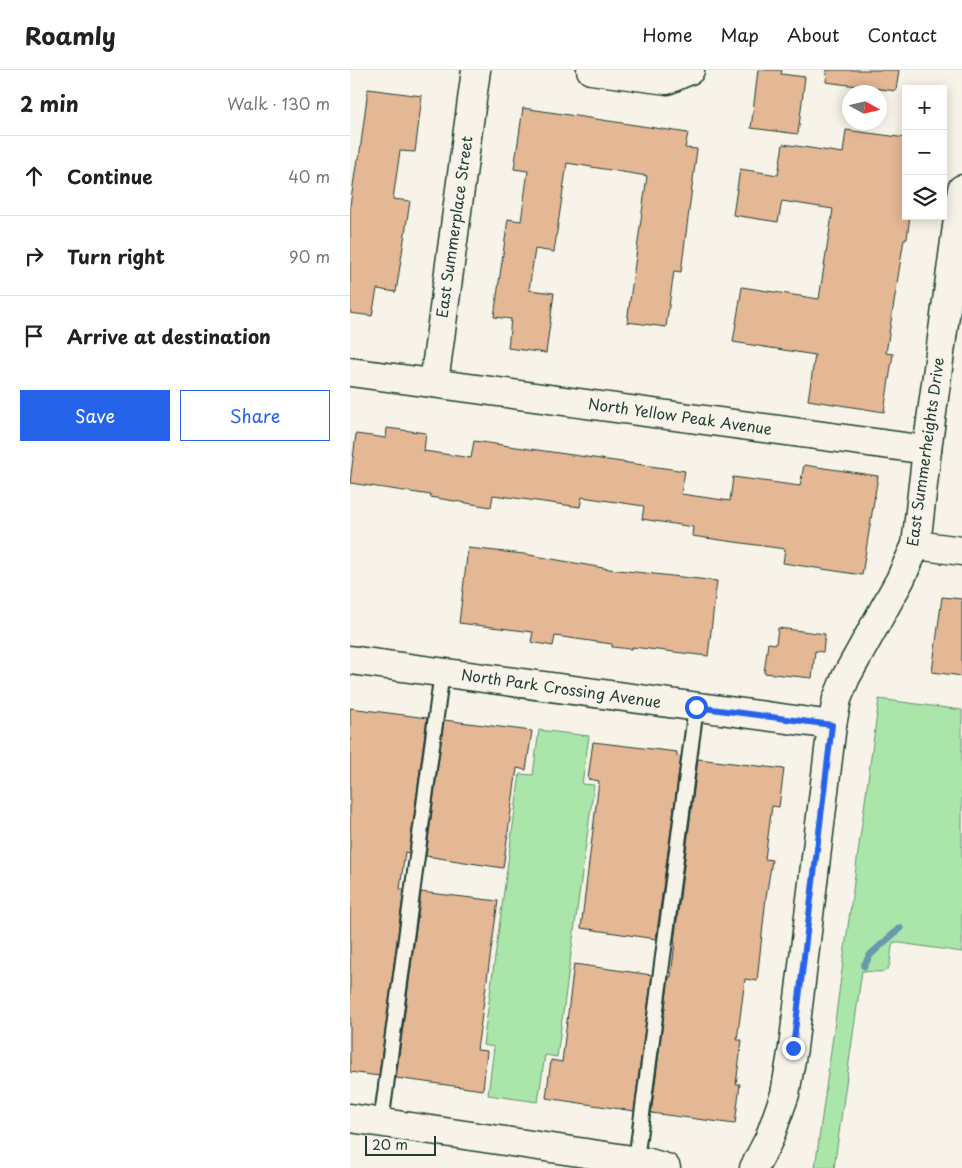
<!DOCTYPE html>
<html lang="en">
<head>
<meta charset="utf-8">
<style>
	:root { --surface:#fff; --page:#f2f2f2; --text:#202124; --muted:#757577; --line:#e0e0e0; --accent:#2563eb }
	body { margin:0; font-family:"Playpen Sans",sans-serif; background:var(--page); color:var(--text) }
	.controls { position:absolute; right:15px; top:15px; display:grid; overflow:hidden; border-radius:0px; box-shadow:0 2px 12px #0003 }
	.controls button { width:45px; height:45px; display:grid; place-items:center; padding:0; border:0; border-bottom:1px solid var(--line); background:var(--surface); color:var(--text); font:25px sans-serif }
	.compass { position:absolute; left:492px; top:15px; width:45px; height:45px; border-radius:50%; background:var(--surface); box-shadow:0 2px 12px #0003; rotate:98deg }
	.scale { position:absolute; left:15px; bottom:12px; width:71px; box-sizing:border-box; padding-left:5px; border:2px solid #1f3d34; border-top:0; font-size:14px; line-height:18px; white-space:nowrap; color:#1f3d34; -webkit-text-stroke:4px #f7f3e8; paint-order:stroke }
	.stop { position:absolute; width:15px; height:15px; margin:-11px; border:4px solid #2563eb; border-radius:50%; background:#fff }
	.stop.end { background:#2563eb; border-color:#fff; box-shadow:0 1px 5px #0008 }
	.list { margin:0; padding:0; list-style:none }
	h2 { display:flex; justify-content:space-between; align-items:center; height:65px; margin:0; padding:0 20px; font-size:21px }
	h2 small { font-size:16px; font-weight:400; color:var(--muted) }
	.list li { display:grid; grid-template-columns:32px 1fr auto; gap:15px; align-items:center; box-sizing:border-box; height:80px; padding:0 20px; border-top:1px solid var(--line) }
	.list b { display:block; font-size:19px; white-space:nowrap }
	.list em { font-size:16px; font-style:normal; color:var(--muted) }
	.actions { display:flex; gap:10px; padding:15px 20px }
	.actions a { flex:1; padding:11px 0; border:1px solid var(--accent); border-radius:0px; text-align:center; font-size:18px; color:var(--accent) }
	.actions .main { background:var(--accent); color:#fff }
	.icon { flex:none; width:28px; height:28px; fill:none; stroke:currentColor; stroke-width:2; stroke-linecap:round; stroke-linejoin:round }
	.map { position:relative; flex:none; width:612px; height:1098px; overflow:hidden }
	header { display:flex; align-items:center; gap:30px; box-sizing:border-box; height:70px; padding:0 25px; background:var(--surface); border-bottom:1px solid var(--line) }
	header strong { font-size:24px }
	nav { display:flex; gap:28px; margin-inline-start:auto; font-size:18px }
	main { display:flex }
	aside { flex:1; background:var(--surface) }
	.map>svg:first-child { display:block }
	.green { fill:#aae5aa; stroke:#64916f }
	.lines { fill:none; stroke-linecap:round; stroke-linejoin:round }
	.stream { stroke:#6999ac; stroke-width:7 }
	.building { fill:#e4b795; stroke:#1f3d34 }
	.lane-casing { stroke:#1f3d34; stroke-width:18 }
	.street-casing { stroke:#1f3d34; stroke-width:31 }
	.lane { stroke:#f7f3e8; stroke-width:14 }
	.street { stroke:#f7f3e8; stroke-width:28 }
	.route { stroke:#2563eb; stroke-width:6 }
	.labels { text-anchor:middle; stroke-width:4.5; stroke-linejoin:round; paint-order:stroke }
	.street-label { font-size:15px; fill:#1f3d34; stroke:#f7f3e8 }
</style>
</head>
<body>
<header>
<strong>Roamly</strong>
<nav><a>Home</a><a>Map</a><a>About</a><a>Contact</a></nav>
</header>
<main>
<aside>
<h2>2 min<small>Walk · 130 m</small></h2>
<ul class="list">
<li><svg class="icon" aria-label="ahead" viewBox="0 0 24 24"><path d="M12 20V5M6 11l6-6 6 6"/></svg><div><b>Continue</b></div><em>40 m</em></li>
<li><svg class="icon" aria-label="right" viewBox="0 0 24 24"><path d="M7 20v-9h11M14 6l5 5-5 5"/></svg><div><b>Turn right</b></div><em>90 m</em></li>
<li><svg class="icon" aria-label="arrive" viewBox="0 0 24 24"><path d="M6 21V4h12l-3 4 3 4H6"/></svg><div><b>Arrive at destination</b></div></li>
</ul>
<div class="actions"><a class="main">Save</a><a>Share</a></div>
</aside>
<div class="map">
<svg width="612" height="1098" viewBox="0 0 612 1098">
	<rect width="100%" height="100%" fill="#f7f3e8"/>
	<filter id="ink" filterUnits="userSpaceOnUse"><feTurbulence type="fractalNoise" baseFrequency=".02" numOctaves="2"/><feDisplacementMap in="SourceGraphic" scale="10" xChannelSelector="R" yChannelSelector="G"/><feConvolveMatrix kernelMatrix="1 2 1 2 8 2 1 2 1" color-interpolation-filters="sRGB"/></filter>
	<g filter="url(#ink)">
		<g class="green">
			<path d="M529 629 612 640V882L543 872C537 901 546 904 512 901L484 1098H465Z"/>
			<polygon points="189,660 239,666 232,714 244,715 207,987 195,985 188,1032 138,1025 144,977 133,975 170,704 183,705"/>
		</g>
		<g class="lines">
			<polyline class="stream" points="514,896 520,885 550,858"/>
		</g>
		<g class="building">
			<polygon points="408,0 432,0 431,4 455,7 448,64 401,58"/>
			<polygon points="477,0 549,0 546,21 476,12"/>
			<polygon points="18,19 72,26 65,82 50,81 43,129 60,131 46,222 27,219 22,246 0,243 0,136 7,89 9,89"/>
			<polygon points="173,38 338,63 335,78 347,79 331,202 324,201 316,257 277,252 297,106 217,93 204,182 185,179 179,220 204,223 196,283 158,278 161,249 144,247 158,149 171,151 178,101 164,99"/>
			<polygon points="496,60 556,68 556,146 560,146 557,169 554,169 536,283 543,284 534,342 458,330 465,285 383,272 392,217 469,229 483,139 432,131 428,152 383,145 390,99 428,105 433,74 493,83"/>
			<polygon points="37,358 76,363 74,381 121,388 124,371 335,401 331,424 380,431 383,407 450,416 454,395 528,406 512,505 433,493 435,479 342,466 343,457 292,449 294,436 232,427 230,437 143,425 141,437 80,427 81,425 0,413 6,364 36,368"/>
			<polygon points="118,478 174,484 259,499 367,511 358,586 282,577 281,579 262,577 262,574 205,566 203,576 181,572 183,562 109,553"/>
			<polygon points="592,527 612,529 612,606 582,602"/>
			<polygon points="428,558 475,564 473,582 465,581 462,608 414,603 418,573 426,574"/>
			<polygon points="0,638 77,648 59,783 55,782 50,819 54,819 29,1006 0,1002"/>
			<polygon points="94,650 182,661 176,700 167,698 153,798 76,786"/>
			<polygon points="243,672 327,682 327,686 331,687 306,869 231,858 249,711 238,709"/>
			<polygon points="348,689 434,699 429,737 422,736 415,789 422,790 416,827 407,911 395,909 387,970 392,970 386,1014 390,1014 385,1054 301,1043 319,907 321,907 325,872 324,872"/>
			<polygon points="71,822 148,831 127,980 137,981 133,1020 46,1008"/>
			<polygon points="224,894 302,905 284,1041 196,1028 201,990 212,992"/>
		</g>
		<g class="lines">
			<defs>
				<g id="lane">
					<polyline points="31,1053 92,602"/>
					<polyline points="286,1090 346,637"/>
				</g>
				<g id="street">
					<polyline points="241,0 317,10 340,0"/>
					<polyline points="0,302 577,380"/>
					<polyline points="84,313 126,0"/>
					<polyline points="566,475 612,481"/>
					<polyline points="0,590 482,655"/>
					<polyline points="0,1048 296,1092 316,1098"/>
					<polyline points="404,1098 419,1069 435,1024 443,978 482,655 487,629 496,607 550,510 566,475 577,380 612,119"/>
				</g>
			</defs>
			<use href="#lane" class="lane-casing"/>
			<use href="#street" class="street-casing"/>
			<use href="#lane" class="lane"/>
			<use href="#street" class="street"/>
		</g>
	</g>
	<g class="lines" filter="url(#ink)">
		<polyline class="route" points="346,637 482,655 443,978"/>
	</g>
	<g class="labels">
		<g class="street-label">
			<text transform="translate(105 157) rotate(-82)" y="5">East Summerplace Street</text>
			<text transform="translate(330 347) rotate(8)" y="5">North Yellow Peak Avenue</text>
			<text transform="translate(576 382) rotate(-82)" y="5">East Summerheights Drive</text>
			<text transform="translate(211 619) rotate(8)" y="5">North Park Crossing Avenue</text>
		</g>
	</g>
</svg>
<div class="controls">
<button>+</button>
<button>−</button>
<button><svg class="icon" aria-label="layers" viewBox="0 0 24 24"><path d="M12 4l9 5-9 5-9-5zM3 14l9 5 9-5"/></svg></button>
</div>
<svg class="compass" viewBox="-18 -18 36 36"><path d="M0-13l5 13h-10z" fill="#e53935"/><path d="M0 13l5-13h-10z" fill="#757577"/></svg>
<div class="scale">20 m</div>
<div class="stop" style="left:346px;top:637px"></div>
<div class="stop end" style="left:443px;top:978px"></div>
</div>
</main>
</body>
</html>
